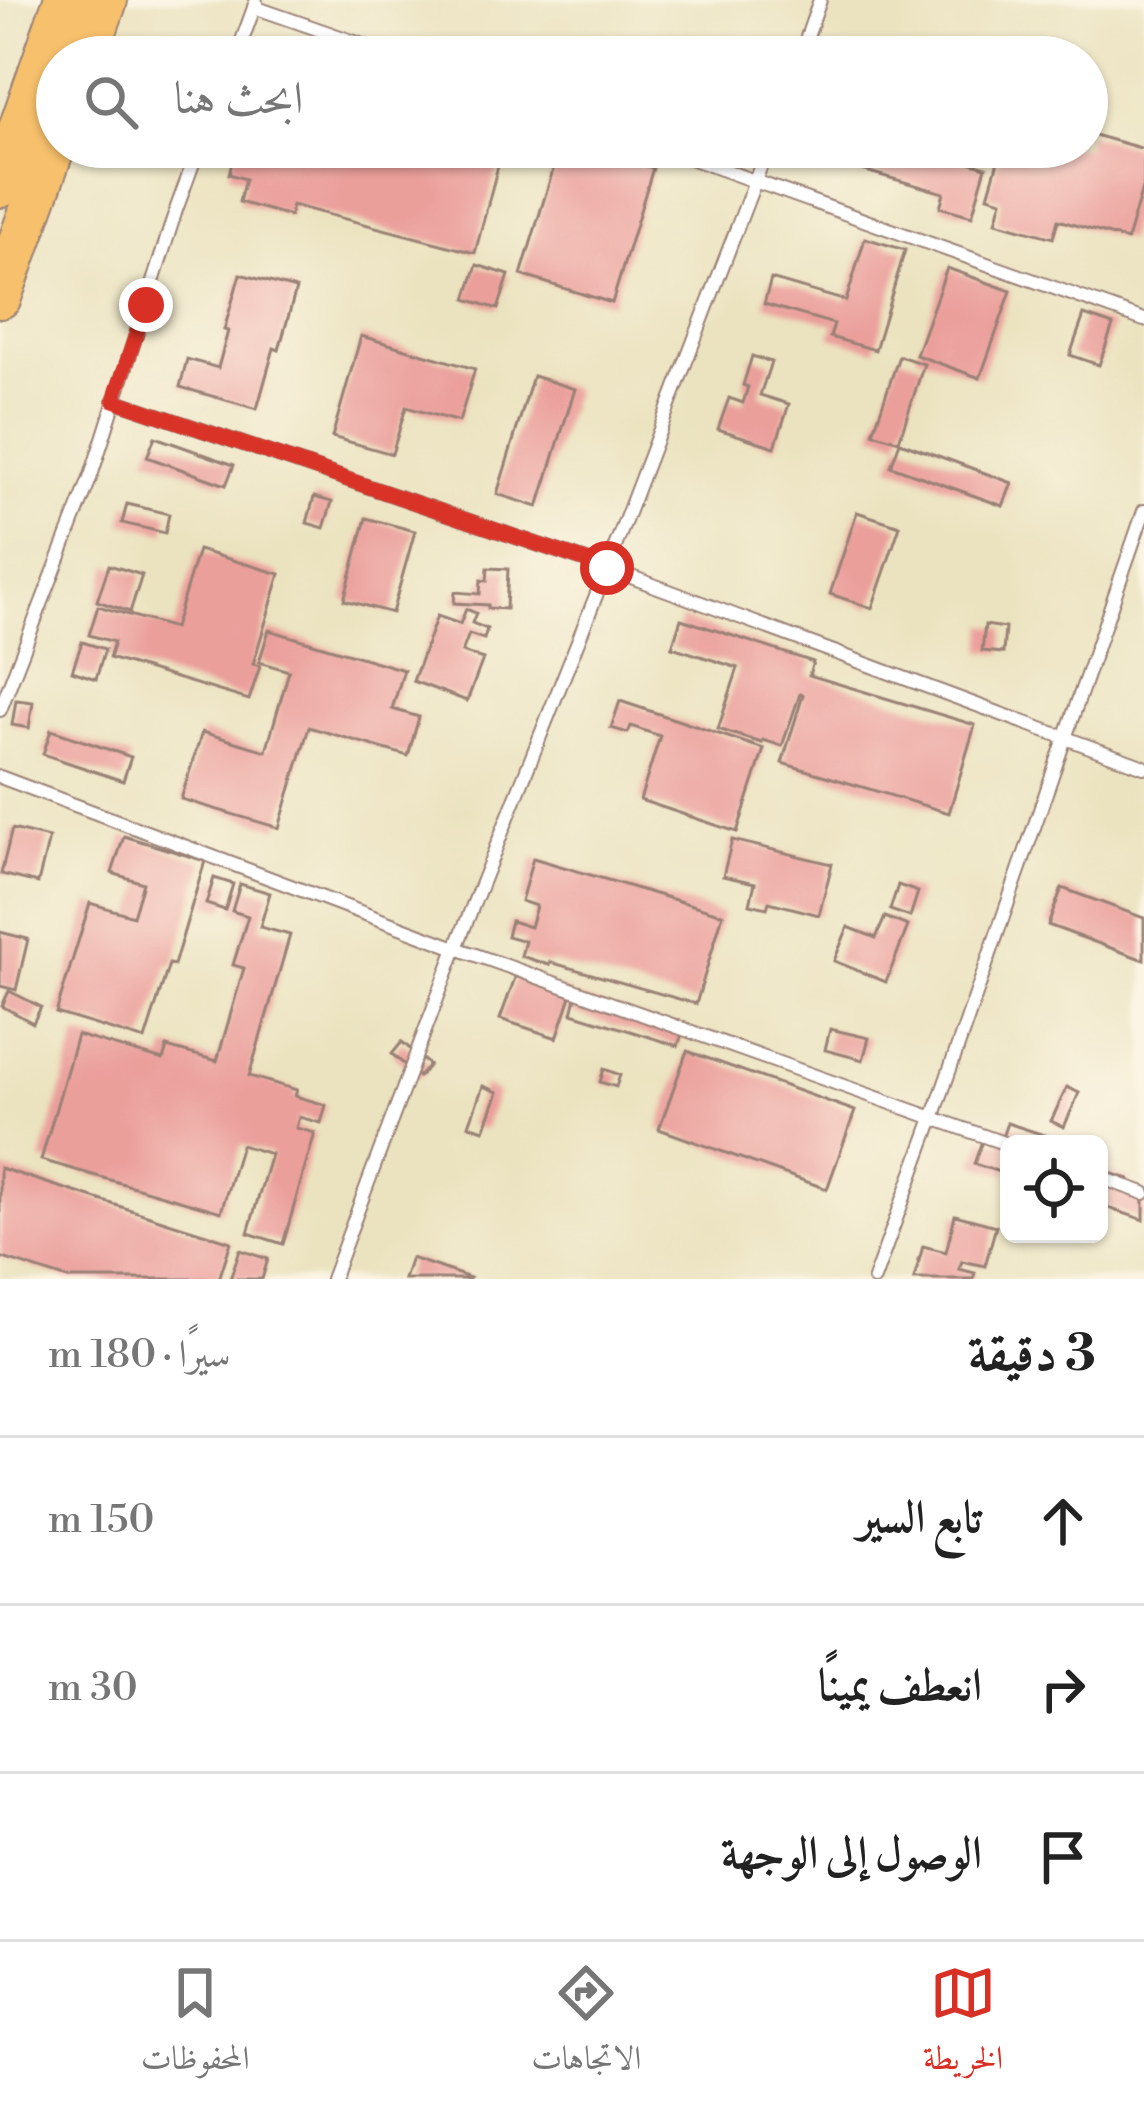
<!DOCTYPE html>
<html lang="ar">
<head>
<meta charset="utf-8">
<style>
	:root { --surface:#fff; --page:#f2f2f2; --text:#222; --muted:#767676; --line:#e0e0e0; --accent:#d93025 }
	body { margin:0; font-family:"Libre Bodoni",Amiri,serif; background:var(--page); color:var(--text); direction:rtl }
	.controls { position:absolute; right:36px; bottom:36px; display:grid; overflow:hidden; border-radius:18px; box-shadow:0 3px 9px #0004 }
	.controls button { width:108px; height:108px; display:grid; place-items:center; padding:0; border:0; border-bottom:3px solid var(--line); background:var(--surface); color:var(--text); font:60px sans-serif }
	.stop { position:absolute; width:36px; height:36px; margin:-27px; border:9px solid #d93025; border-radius:50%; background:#fff }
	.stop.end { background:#d93025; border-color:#fff; box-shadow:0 3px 12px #0008 }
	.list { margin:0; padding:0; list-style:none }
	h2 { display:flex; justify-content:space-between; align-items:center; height:156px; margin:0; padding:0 48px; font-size:51px }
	h2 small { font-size:39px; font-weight:400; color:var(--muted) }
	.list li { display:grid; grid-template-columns:78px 1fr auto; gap:36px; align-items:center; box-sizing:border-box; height:168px; padding:0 48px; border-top:3px solid var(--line) }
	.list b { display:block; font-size:45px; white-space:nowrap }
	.list em { font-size:39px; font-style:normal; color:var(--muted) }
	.icon { flex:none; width:66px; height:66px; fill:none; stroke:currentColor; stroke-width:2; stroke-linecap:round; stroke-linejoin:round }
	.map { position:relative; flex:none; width:1144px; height:1279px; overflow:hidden; direction:ltr }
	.search { position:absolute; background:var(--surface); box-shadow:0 3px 9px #0004; left:36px; right:36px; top:36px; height:132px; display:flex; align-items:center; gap:30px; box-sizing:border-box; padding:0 42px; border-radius:66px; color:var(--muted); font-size:45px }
	.sheet { height:660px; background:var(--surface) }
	nav { display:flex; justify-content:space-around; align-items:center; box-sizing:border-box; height:168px; border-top:3px solid var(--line); background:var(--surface); font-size:33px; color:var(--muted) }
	nav a { display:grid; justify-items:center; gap:6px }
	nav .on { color:var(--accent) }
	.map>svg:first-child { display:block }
	.building { fill:#eb9f9b }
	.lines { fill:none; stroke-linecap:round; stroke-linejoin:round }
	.service-casing { stroke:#9a8176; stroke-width:16 }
	.trunk-casing { stroke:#9a8176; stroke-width:46 }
	.service { stroke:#fff; stroke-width:12 }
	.trunk { stroke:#f7c06c; stroke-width:42 }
	.route { stroke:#d93025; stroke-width:15 }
</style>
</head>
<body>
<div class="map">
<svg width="1144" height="1279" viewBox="0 0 1144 1279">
	<rect width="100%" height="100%" fill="#fcf5e5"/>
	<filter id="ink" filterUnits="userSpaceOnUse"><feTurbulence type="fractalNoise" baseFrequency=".00833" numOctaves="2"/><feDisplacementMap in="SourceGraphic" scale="24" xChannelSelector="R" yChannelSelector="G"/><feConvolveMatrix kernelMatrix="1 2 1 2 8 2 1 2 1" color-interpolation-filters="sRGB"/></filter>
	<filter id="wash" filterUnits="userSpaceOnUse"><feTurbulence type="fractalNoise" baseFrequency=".004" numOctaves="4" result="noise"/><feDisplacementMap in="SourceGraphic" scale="48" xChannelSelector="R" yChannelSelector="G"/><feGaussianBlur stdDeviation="2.7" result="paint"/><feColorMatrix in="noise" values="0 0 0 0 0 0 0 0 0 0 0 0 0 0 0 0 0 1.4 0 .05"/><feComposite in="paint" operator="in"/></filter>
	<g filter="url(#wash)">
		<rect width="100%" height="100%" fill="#ebe3c0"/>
		<g id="blocks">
			<g class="building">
				<polygon points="291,44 339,55 339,57 288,57"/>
				<polygon points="1087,133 1144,149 1144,182 1127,240 1058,220 1053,238 996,222 1002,200 988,196 1002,147 1087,147"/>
				<polygon points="236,147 503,147 475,253 292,205 290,216 239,202 245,179 229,174"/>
				<polygon points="560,147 585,147 653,168 612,303 521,275"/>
				<polygon points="815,147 916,147 986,167 972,216 940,207 944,193 812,156"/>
				<polygon points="865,238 905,250 875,350 830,337 834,324 764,304 771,279 846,301"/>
				<polygon points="477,265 509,275 498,309 466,299"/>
				<polygon points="947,268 1011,291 980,378 916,355"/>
				<polygon points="240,274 296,289 279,350 274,348 257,409 180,387 187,359 218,368 228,331 224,330"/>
				<polygon points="1084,315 1113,325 1099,365 1070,355"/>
				<polygon points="361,336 475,369 459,422 406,407 392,454 332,437"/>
				<polygon points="752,356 771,362 760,395 789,404 775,447 718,429 729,398 743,403 748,387 743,385"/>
				<polygon points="899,356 924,364 899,441 873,433"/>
				<polygon points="533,376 575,389 538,507 497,494"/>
				<polygon points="155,437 234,465 226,485 147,457"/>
				<polygon points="900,442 1012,483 1003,506 891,466"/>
				<polygon points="314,497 332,502 324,528 307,523"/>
				<polygon points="127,504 169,514 165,533 122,523"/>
				<polygon points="857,512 900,526 872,608 830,594"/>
				<polygon points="366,518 415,531 392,613 344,600"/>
				<polygon points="198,550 280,574 253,664 260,666 249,700 109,658 114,642 89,635 98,606 174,628"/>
				<polygon points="109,565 142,575 130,612 97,601"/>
				<polygon points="488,568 508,569 506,609 488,608 488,605 454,603 455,592 480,594 481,580 487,581"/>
				<polygon points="466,609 476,613 472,623 487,629 484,639 469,634 462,652 483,659 467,701 413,681 437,616 460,624"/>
				<polygon points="681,619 813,662 809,675 975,725 949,813 782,763 803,695 800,694 782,746 763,740 762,743 718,729 738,668 672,647"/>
				<polygon points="985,625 1005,628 1003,653 982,651"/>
				<polygon points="269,630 404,670 392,709 419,717 408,756 309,727 279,828 181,799 202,732 266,751 289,671 259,662"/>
				<polygon points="82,642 105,649 96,679 72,671"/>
				<polygon points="16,700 33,702 29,728 12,725"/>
				<polygon points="620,701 764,749 737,832 640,800 660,736 631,726 628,733 611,728"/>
				<polygon points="51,730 131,757 123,781 43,754"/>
				<polygon points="12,829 49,838 38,883 1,874"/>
				<polygon points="124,836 205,861 174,965 169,964 145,1040 56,1013 90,903 133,916 143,883 112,873"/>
				<polygon points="732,840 832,864 819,915 769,902 767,908 750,904 755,883 723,876"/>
				<polygon points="533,858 723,914 696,1004 550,962 549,965 521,956 525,941 507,936 511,921 530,927 536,906 521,901"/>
				<polygon points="214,878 233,884 225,910 206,904"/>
				<polygon points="240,884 270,893 260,927 290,935 249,1076 297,1090 295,1096 326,1105 321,1123 299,1117 296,1128 315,1133 283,1244 248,1233 271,1154 241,1145 221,1212 41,1160 77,1035 163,1060 167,1047 217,1061 244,968 233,965 248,916 232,911"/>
				<polygon points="898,885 918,892 910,917 890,910"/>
				<polygon points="1062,888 1144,918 1144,960 1048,925"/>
				<polygon points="885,917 908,926 886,982 834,961 848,927 876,938"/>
				<polygon points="0,932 28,939 16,990 0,986"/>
				<polygon points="516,975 572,993 557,1038 500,1019"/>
				<polygon points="9,991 41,1007 33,1023 2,1006"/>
				<polygon points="576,997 683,1031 678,1046 572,1013"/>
				<polygon points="830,1029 869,1038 863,1060 825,1050"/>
				<polygon points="402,1042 429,1065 419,1077 392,1054"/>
				<polygon points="687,1051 855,1111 827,1189 659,1129"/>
				<polygon points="604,1069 620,1075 616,1087 600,1082"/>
				<polygon points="483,1086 498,1092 484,1130 469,1125"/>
				<polygon points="1067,1087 1079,1093 1064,1127 1051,1121"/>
				<polygon points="1007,1123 1069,1143 1069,1144 1009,1144 1009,1175 974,1164 983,1138 1000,1143"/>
				<polygon points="1099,1161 1109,1164 1106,1172 1129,1179 1125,1191 1144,1197 1144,1220 1099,1205"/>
				<polygon points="0,1168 231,1242 219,1279 68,1279 0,1257"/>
				<polygon points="955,1215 996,1226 985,1266 962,1261 959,1269 975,1273 973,1279 914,1279 923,1246 946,1252"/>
				<polygon points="240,1250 268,1259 262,1279 230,1279"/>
				<polygon points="411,1258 470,1278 469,1279 404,1279"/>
			</g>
		</g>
	</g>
	<g filter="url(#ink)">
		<use href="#blocks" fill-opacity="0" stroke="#9a8176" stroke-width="3"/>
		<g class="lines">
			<defs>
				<g id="service">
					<polyline points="254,7 398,57"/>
					<polyline points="236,57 256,2"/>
					<polyline points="800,57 820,0"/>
					<polyline points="659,147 1144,320"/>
					<polyline points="114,400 607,568 1144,767"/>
					<polyline points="0,710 91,476 176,210 199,147"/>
					<polyline points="0,777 456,948 1009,1145"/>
					<polyline points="1099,1177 1144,1193"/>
					<polyline points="332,1279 456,948 607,568 768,147"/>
					<polyline points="874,1279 933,1118 1144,511"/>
				</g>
				<g id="trunk">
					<polyline points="86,57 106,0"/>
					<polyline points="0,186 65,0"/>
					<polyline points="0,297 57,137"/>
				</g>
			</defs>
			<use href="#service" class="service-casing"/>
			<use href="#trunk" class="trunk-casing"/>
			<use href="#service" class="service"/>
			<use href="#trunk" class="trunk"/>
		</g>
	</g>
	<g class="lines" filter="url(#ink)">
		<polyline class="route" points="146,305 114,400 607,568"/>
	</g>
</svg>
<div class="controls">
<button><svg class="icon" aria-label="locate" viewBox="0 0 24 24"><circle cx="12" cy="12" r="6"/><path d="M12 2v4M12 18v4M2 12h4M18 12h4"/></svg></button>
</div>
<div class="stop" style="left:607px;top:568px"></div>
<div class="stop end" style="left:146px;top:305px"></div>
<div class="search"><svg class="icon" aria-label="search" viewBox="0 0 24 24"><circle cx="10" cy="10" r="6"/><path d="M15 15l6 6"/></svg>ابحث هنا</div>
</div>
<section class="sheet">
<h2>3 دقيقة<small>سيرًا · 180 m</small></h2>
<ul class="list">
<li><svg class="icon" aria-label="ahead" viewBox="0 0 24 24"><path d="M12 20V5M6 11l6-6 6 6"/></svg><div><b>تابع السير</b></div><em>150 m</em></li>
<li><svg class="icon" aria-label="right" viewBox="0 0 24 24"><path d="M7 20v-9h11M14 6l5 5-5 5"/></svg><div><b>انعطف يمينًا</b></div><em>30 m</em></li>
<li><svg class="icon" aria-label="arrive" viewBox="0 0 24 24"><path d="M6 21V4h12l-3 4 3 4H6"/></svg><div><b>الوصول إلى الوجهة</b></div></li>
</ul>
</section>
<nav>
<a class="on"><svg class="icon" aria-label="map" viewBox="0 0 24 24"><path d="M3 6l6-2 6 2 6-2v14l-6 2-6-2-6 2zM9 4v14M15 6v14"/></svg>الخريطة</a>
<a><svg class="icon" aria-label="directions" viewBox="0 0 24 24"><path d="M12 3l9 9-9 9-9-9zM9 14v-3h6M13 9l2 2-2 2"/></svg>الاتجاهات</a>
<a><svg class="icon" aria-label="saved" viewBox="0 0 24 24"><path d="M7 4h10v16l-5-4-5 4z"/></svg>المحفوظات</a>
</nav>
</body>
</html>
